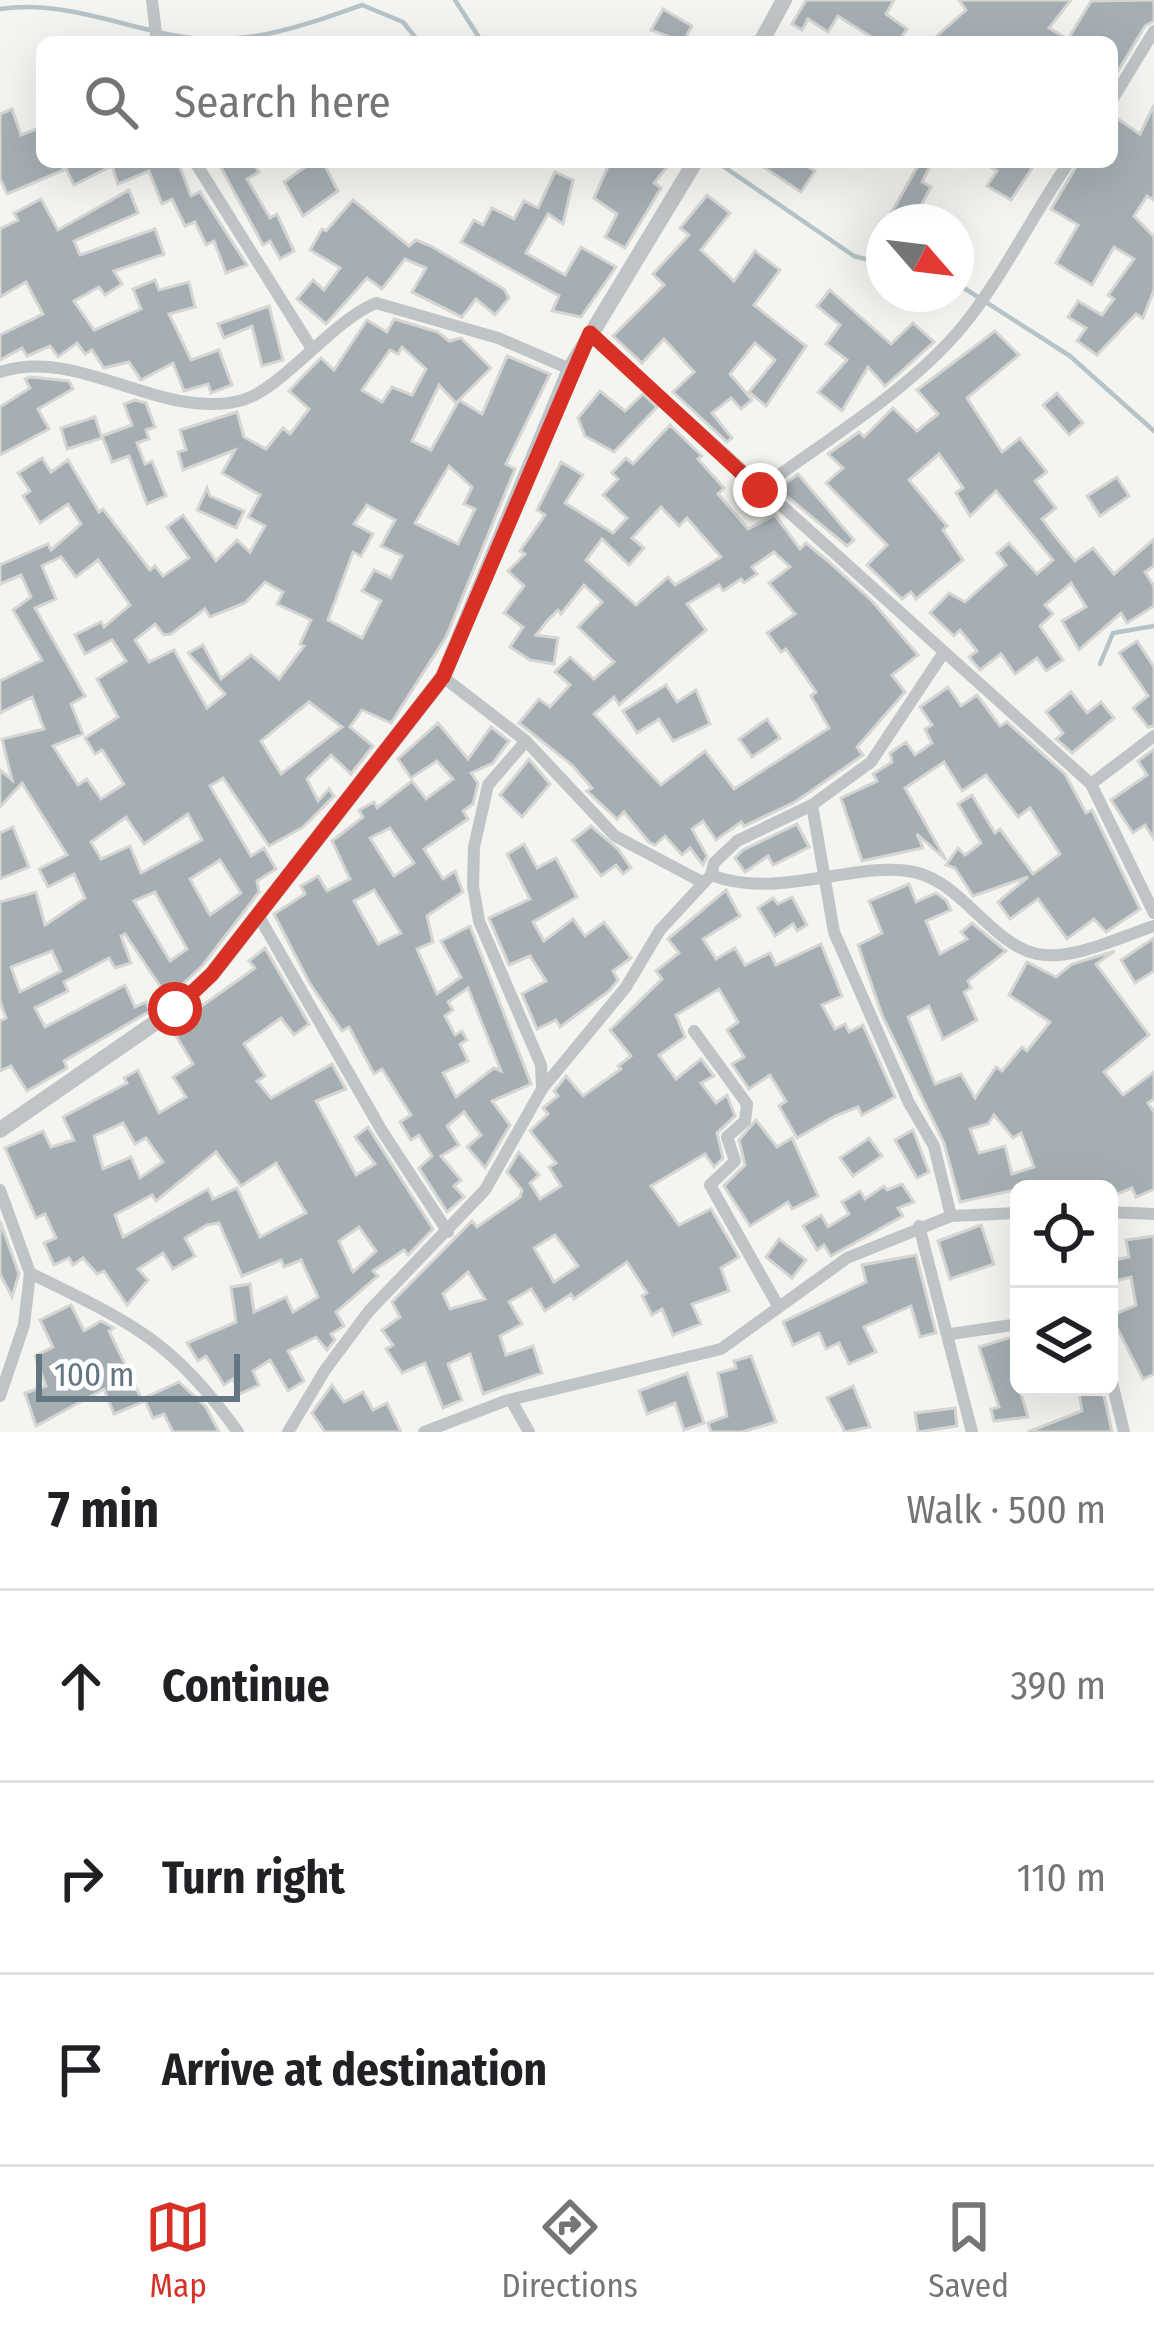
<!DOCTYPE html>
<html lang="en">
<head>
<meta charset="utf-8">
<style>
	:root { --surface:#fff; --page:#f6f6f6; --text:#202124; --muted:#757577; --line:#e0e0e0; --accent:#d93025 }
	body { margin:0; font-family:"Fira Sans Condensed",sans-serif; background:var(--page); color:var(--text) }
	.controls { position:absolute; right:36px; bottom:36px; display:grid; overflow:hidden; border-radius:18px; box-shadow:0 12px 48px #0002 }
	.controls button { width:108px; height:108px; display:grid; place-items:center; padding:0; border:0; border-bottom:3px solid var(--line); background:var(--surface); color:var(--text); font:60px sans-serif }
	.compass { position:absolute; left:866px; top:204px; width:108px; height:108px; border-radius:50%; background:var(--surface); box-shadow:0 12px 48px #0002; rotate:118deg }
	.scale { position:absolute; left:36px; bottom:30px; width:204px; box-sizing:border-box; padding-left:12px; border:6px solid #637681; border-top:0; font-size:33px; line-height:42px; white-space:nowrap; color:#637681; -webkit-text-stroke:9px #fff; paint-order:stroke }
	.stop { position:absolute; width:36px; height:36px; margin:-27px; border:9px solid #d93025; border-radius:50%; background:#fff }
	.stop.end { background:#d93025; border-color:#fff; box-shadow:0 3px 12px #0008 }
	.list { margin:0; padding:0; list-style:none }
	h2 { display:flex; justify-content:space-between; align-items:center; height:156px; margin:0; padding:0 48px; font-size:51px }
	h2 small { font-size:39px; font-weight:400; color:var(--muted) }
	.list li { display:grid; grid-template-columns:78px 1fr auto; gap:36px; align-items:center; box-sizing:border-box; height:192px; padding:0 48px; border-top:3px solid var(--line) }
	.list b { display:block; font-size:45px; white-space:nowrap }
	.list em { font-size:39px; font-style:normal; color:var(--muted) }
	.icon { flex:none; width:66px; height:66px; fill:none; stroke:currentColor; stroke-width:2; stroke-linecap:round; stroke-linejoin:round }
	.map { position:relative; flex:none; width:1154px; height:1432px; overflow:hidden }
	.search { position:absolute; background:var(--surface); box-shadow:0 12px 48px #0002; left:36px; right:36px; top:36px; height:132px; display:flex; align-items:center; gap:30px; box-sizing:border-box; padding:0 42px; border-radius:18px; color:var(--muted); font-size:45px }
	.sheet { height:732px; background:var(--surface) }
	nav { display:flex; justify-content:space-around; align-items:center; box-sizing:border-box; height:168px; border-top:3px solid var(--line); background:var(--surface); font-size:33px; color:var(--muted) }
	nav a { display:grid; justify-items:center; gap:6px }
	nav .on { color:var(--accent) }
	.map>svg:first-child { display:block }
	.lines { fill:none; stroke-linecap:round; stroke-linejoin:round }
	.stream { stroke:#b6c4c7; stroke-width:4.5 }
	.building { fill:#a5afb3; stroke:#d5d5d3; stroke-width:3; fill-rule:evenodd }
	.minor { stroke:#bfc4c6; stroke-width:12 }
	.tertiary { stroke:#bfc4c6; stroke-width:16 }
	.route { stroke:#d93025; stroke-width:15 }
</style>
</head>
<body>
<div class="map">
<svg width="1154" height="1432" viewBox="0 0 1154 1432">
	<rect width="100%" height="100%" fill="#f4f4f0"/>
	<g class="lines">
		<g class="stream">
			<polyline points="455,0 482,42"/>
			<path d="M0 9C58 0 116 24 172 35 239 49 300 27 362 5L403 22 419 42"/>
			<polyline points="717,162 854,256 884,264"/>
			<polyline points="956,283 1070,356 1154,431"/>
			<polyline points="1100,664 1113,633 1154,626"/>
		</g>
	</g>
	<g class="building">
		<polygon points="806,0 894,0 886,14 907,29 898,42 879,42 838,16 828,32 808,19 802,30 792,24"/>
		<polygon points="959,0 1071,0 1049,28 1068,39 1091,1 1154,0 1154,21 1145,26 1115,76 1112,42 930,42 966,10"/>
		<polygon points="663,9 692,26 683,42 651,30"/>
		<polygon points="1154,105 1154,200 1147,196 1134,216 1154,237 1154,290 1143,318 1136,314 1097,355 1077,341 1086,328 1068,317 1078,301 1102,315 1114,299 1108,295 1134,259 1114,247 1092,285 1075,275 1056,263 1078,225 1051,209 1079,162 1112,162 1112,115 1140,134"/>
		<polygon points="12,109 21,135 42,127 42,162 60,162 64,170 7,194 0,178 0,114"/>
		<polygon points="70,162 178,162 191,196 200,192 247,265 226,273 214,241 206,245 195,222 185,226 172,199 162,204 149,171 118,184 112,166 74,185 64,165"/>
		<polygon points="218,162 253,162 259,172 247,179 270,218 277,214 294,251 280,259 270,241 263,245"/>
		<polygon points="312,162 323,162 338,191 303,216 284,182"/>
		<polygon points="610,162 671,162 654,183 661,188 625,248 605,237 617,214 594,198"/>
		<polygon points="756,162 801,162 815,171 801,192"/>
		<polygon points="920,162 932,162 922,182 931,187 912,222 898,222 889,217"/>
		<polygon points="982,162 1036,162 1011,200 987,186 997,171"/>
		<polygon points="555,172 573,180 563,224 548,214 526,253 565,275 581,247 616,267 581,317 552,311 559,296 461,242 474,220 483,225 492,208 514,219 524,201 538,208"/>
		<polygon points="129,190 138,213 74,241 80,255 155,229 164,254 114,271 122,284 105,295 99,287 74,301 94,330 141,309 133,289 155,280 159,290 189,282 195,307 169,314 191,360 219,350 232,385 211,393 208,384 184,391 173,363 141,380 129,362 104,368 92,350 85,354 77,343 58,357 50,346 27,356 22,348 0,360 0,335 43,314 26,282 0,297 0,229 18,220 14,213 41,199 58,230"/>
		<polygon points="707,195 730,213 701,250 734,281 755,251 780,270 754,305 806,346 766,406 749,392 775,360 755,343 730,374 752,400 741,409 731,398 712,413 732,438 727,442 673,392 694,372 664,339 642,363 613,336 664,285 653,274 689,235 680,228"/>
		<polygon points="353,200 409,246 416,240 431,246 504,289 509,298 495,315 476,299 462,317 412,292 426,268 405,259 382,289 367,278 326,324 297,299 313,280 324,290 340,268 310,250 322,229 326,231"/>
		<polygon points="830,290 891,344 913,323 934,342 885,386 868,367 842,411 818,392 847,360 826,344 840,325 817,306"/>
		<polygon points="269,306 283,360 262,366 252,326 224,338 218,324"/>
		<path d="M394 319 438 332 449 341 461 338 491 368 456 403 439 385 412 441 431 450 459 400 482 414 507 356 550 374 506 464 515 469 446 637 391 723 362 710 350 727 373 746 351 774 331 755 307 779 318 801 329 789 334 796 303 827 269 846 223 778 210 786 251 856 264 848 276 869 257 881 259 892 203 965 168 998 125 934 121 936 131 963 115 968 109 958 64 982 68 991 35 1008 45 1027 125 985 135 1007 146 1002 150 1011 64 1061 67 1068 27 1091 11 1066 0 1071V1021L6 1018 0 1001V902L36 892 45 925 85 898 74 874 48 887 39 869 67 855 22 783 0 807V770L12 780 2 739 44 729 32 697 0 713V681L42 660 13 610 31 597 21 575 0 584V565L48 544 51 550 81 524 68 504 40 523 23 496 30 491 18 473 42 458 51 472 68 460 99 512 103 509 150 570 155 566 163 576 189 558 167 527 183 515 216 561 237 540 250 552 265 526 248 517 260 495 222 473 235 450 183 470 178 452 186 450 180 430 237 412 244 437 266 449 283 428 290 434 309 409 289 391 304 375 321 358 334 370 367 320 387 332ZM402 347 426 369 412 395 392 387 382 402 362 390 390 350 398 354ZM449 466 472 487 464 504 475 509 458 544 415 523ZM367 505 395 520 381 546 402 556 391 578 374 570 362 591 381 601 362 638 328 620 353 552 361 556 373 534 354 524ZM61 557 76 577 98 560 130 605 104 627 101 622 75 635 85 654 112 640 126 661 97 679 118 717 85 738 95 754 102 750 124 784 101 799 87 779 78 785 53 746 83 734 71 704 85 696 35 608 56 599 42 566ZM265 582 283 592 277 604 311 620 300 644 304 646 279 679 251 655 221 679 203 645 188 653 225 694 207 708 174 650 149 662 135 640 155 624 164 635 171 634 205 609 210 617 245 603ZM309 702 342 727 281 774 261 741ZM188 814 202 840 141 873 130 846 101 859 91 842 126 817 144 844ZM220 860 241 893 210 915 190 879ZM155 892 187 949 170 961 134 901ZM52 951 61 971 20 992 11 967Z"/>
		<polygon points="995,331 1019,355 967,398 1002,452 1020,438 1047,472 1035,481 1056,508 1042,519 1051,531 1075,561 1093,548 1114,574 1154,539 1154,566 1145,572 1154,586 1154,606 1127,623 1121,613 1079,650 1062,621 1086,607 1071,583 1045,605 1053,614 1040,626 1063,660 1046,671 1037,658 1015,674 1001,654 980,670 969,657 977,651 960,630 954,636 930,613 949,593 965,602 1006,565 997,553 1009,543 1037,574 1053,560 996,491 970,516 956,493 963,488 939,454 909,480 947,526 943,530 963,560 916,599 911,592 902,599 867,565 887,545 826,483 843,468 828,454 859,432 864,437 893,408 917,431 938,414 917,390"/>
		<polygon points="30,377 69,381 73,389 38,409 49,429 0,455 0,407 30,388 25,379"/>
		<polygon points="600,391 625,411 643,394 657,407 614,452 585,436 578,418"/>
		<polygon points="1057,393 1083,423 1069,435 1043,405"/>
		<polygon points="135,400 146,403 155,427 146,430 149,439 137,443 145,464 152,461 166,496 147,504 129,456 112,462 102,436 132,425 124,404"/>
		<polygon points="95,417 102,438 67,449 61,428"/>
		<path d="M670 425 702 456 698 459 724 488 718 494 748 529 775 515 800 549 806 543 828 561 872 601 918 655 892 675 905 692 857 747 863 755 795 802 744 826 741 822 716 840 703 821 692 829 707 856 703 865 690 848 682 855 665 836 655 845 649 842 624 812 617 819 587 791 592 788 572 765 519 723 539 699 550 707 570 685 555 672 570 657 594 679 614 662 578 627 602 602 584 585 561 614 558 610 548 620 536 635 558 638 554 664 530 660 510 647 523 627 504 613 524 586 508 571 525 554 520 551 545 515 537 510 561 462 583 475 565 503 613 533 627 518 603 495 618 479 612 473 626 458 633 464ZM661 507 679 526 687 518 721 557 675 585 668 577 636 605 586 560 602 539 629 565 644 548 632 538ZM774 552 790 567 769 583 795 614 767 633 781 652 786 649 816 692 811 696 829 728 734 789 705 751 661 785 594 714 614 697 619 705 706 630 687 604 719 585 723 591 741 579 744 583 757 574 752 567Z"/>
		<polygon points="798,474 854,540 847,546 778,489"/>
		<polygon points="1117,477 1129,496 1100,516 1087,496"/>
		<polygon points="207,488 210,496 244,511 236,528 197,510"/>
		<polygon points="1137,641 1154,667 1154,726 1148,727 1133,708 1148,696 1119,653"/>
		<polygon points="666,685 677,702 696,690 710,724 673,741 659,719 637,733 623,711"/>
		<polygon points="948,687 961,706 977,695 1000,726 1007,722 1065,774 1086,813 1092,810 1140,909 1106,932 1094,919 1067,939 1038,899 1010,919 998,902 1028,877 973,896 955,868 946,865 958,848 965,855 981,843 958,804 972,795 995,833 1000,829 1033,874 1060,854 1030,808 1018,817 986,775 962,791 944,762 905,788 946,860 917,834 923,848 862,861 841,798 877,781 873,774 892,762 890,753 906,742 915,755 932,743 925,729 932,725 920,707"/>
		<polygon points="1071,692 1087,713 1101,702 1114,718 1072,753 1056,739 1063,733 1046,712"/>
		<polygon points="767,719 780,738 752,757 739,739"/>
		<path d="M438 723 468 759 491 727 509 741 493 763 471 773 478 783 473 804 463 811 468 819 424 849 443 879 455 871 463 892 427 916 433 942 417 949 437 994 461 977 441 941 470 926 531 1084 492 1101 510 1125 485 1168 467 1147 481 1135 464 1112 447 1126 459 1145 441 1156 461 1180 454 1186 464 1197 447 1212 419 1168 432 1156 419 1135 411 1140 400 1122 411 1115 382 1069 374 1074 349 1027 342 1031 309 982 274 914 305 894 301 886 318 876 327 891 350 879 332 841 363 817 359 810 374 802 377 808 412 781 426 799 453 779 437 761 411 778 398 759ZM390 828 414 863 394 876 370 838ZM374 890 401 933 378 944 354 901ZM468 988 501 1071 494 1068 456 1097 443 1073 468 1061 460 1044 467 1040 462 1031 455 1035 445 1016 453 1010 448 1002Z"/>
		<polygon points="1154,749 1154,839 1145,825 1133,833 1111,800 1147,775 1138,761"/>
		<polygon points="529,759 550,784 522,817 500,795"/>
		<polygon points="797,824 809,847 773,865 768,856 745,872 735,858 743,850"/>
		<polygon points="591,826 618,849 631,868 623,874 616,865 601,876 573,840"/>
		<polygon points="13,827 29,867 0,879 0,833"/>
		<polygon points="524,844 537,868 556,858 577,897 533,922 544,941 573,919 585,936 604,922 631,958 613,971 618,980 609,991 560,1027 556,1020 537,1029 522,994 546,981 530,956 509,965 489,918 530,899 507,854"/>
		<path d="M909 884 916 902 936 893 946 900 951 910 926 921 940 954 967 939 961 932 972 923 1006 951 968 981 971 988 964 992 977 1020 943 1039 929 1006 908 1017 935 1084 961 1074 975 1098 996 1067 1002 1071 1022 1047 1027 1051 1050 1022 1009 995 1027 962 1056 977 1072 964 1115 951 1096 964 1149 1035 1104 1072 1123 1095 1154 1072V1099L1148 1103 1154 1112V1189L1136 1197 1132 1188 1112 1196 1109 1189H1019L960 1202 944 1143 882 1015 858 945 882 933 869 901ZM994 1115 1013 1138 1021 1133 1034 1167 1012 1174 1005 1146 979 1153 970 1129 988 1124Z"/>
		<path d="M726 890 740 916 703 939 716 959 735 948 745 965 770 953 776 965 821 944 842 996 822 1005 835 1029 845 1024 849 1032 863 1025 895 1097 862 1115 858 1107 835 1116 797 1138 779 1106 786 1101 770 1075 749 1089 732 1064 744 1057 727 1030 738 1022 719 989 676 1015 685 1037 659 1055 676 1079 701 1059 714 1076 701 1083 716 1103 727 1095 735 1116 717 1133 723 1158 714 1167 705 1154 651 1186 679 1225 711 1209 739 1257 721 1268 729 1291 692 1304 701 1324 673 1335 662 1309 652 1315 642 1296 647 1293 627 1262 574 1299 571 1294 545 1311 531 1289 509 1302 522 1324 500 1336 506 1355 533 1346 542 1373 483 1394 470 1354 448 1364 462 1400 443 1408 425 1363 402 1373 386 1349 393 1345 382 1330 400 1317 392 1302 472 1221 477 1227 520 1197 522 1190 507 1172 519 1152 539 1175 530 1183 540 1199 561 1186 549 1167 556 1163 530 1131 548 1114 543 1108 558 1096 554 1091 566 1076 583 1096 621 1069 618 1066 631 1056 610 1030 662 979 656 971 679 953 668 939ZM555 1235 578 1266 554 1282 534 1248ZM468 1272 485 1299 450 1309 443 1294Z"/>
		<polygon points="792,897 807,925 797,931 793,924 775,936 758,908 773,898 778,904"/>
		<polygon points="1154,938 1154,971 1135,983 1121,960"/>
		<path d="M265 948 309 1024 294 1035 281 1018 244 1044 265 1076 257 1081 271 1098 332 1064 346 1089 316 1101 356 1175 375 1164 355 1137 368 1127 433 1229 408 1255 404 1250 373 1271 378 1276 336 1312 344 1326 331 1334 335 1340 327 1350 316 1337 288 1351 304 1381 288 1391 270 1360 253 1371 259 1385 240 1394 233 1379 224 1385 206 1356 198 1361 187 1343 236 1322 231 1287 250 1284 254 1312 286 1297 293 1312 318 1297 301 1260 284 1267 281 1260 242 1276 219 1223 207 1225 185 1238 195 1256 173 1269 163 1253 138 1269 148 1280 127 1305 104 1271 97 1274 83 1258 73 1265 69 1258 54 1265 44 1243 56 1238 45 1214 36 1218 5 1148 43 1131 51 1147 74 1140 63 1117 127 1083 124 1078 138 1070 159 1113 186 1097 173 1077 193 1064 176 1036 184 1032 178 1023 255 968 249 961ZM123 1123 135 1144 146 1138 163 1162 140 1178 131 1157 103 1169 94 1136ZM216 1152 241 1186 276 1163 306 1213 260 1237 237 1188 213 1199 208 1189 123 1237 115 1215 152 1195 156 1201ZM359 1227 376 1251 353 1272 339 1241Z"/>
		<polygon points="756,1120 777,1147 792,1138 818,1196 792,1209 788,1202 750,1226 724,1186 745,1165 739,1140"/>
		<polygon points="913,1130 929,1172 917,1178 895,1140"/>
		<polygon points="869,1138 882,1156 853,1176 840,1158"/>
		<polygon points="902,1184 914,1202 898,1208 903,1216 831,1256 824,1245 817,1250 803,1226 821,1215 828,1227 849,1214 842,1202 860,1191 865,1199 884,1186 887,1190"/>
		<polygon points="0,1221 19,1274 12,1297 0,1274"/>
		<polygon points="981,1225 994,1264 950,1279 938,1241"/>
		<polygon points="1154,1236 1154,1374 1143,1379 1111,1316 1136,1305 1131,1277 1109,1282 1109,1261 1129,1257 1126,1240"/>
		<polygon points="779,1239 806,1260 792,1278 766,1257"/>
		<polygon points="916,1255 936,1333 920,1337 911,1306 864,1327 876,1352 849,1364 839,1343 826,1349 819,1333 793,1345 783,1322 866,1282 862,1265"/>
		<polygon points="71,1305 84,1331 101,1321 114,1328 109,1331 143,1402 114,1414 104,1389 36,1426 25,1393 46,1386 35,1356 53,1347 40,1320"/>
		<polygon points="1019,1335 1019,1387 1028,1417 994,1421 991,1409 999,1407 979,1347"/>
		<polygon points="751,1356 776,1422 742,1432 711,1432 708,1423 727,1416 718,1373 736,1368 734,1361"/>
		<polygon points="687,1373 704,1423 684,1430 675,1403 647,1414 639,1391"/>
		<polygon points="179,1382 206,1407 219,1432 173,1432 164,1414 153,1418 144,1398"/>
		<polygon points="332,1385 344,1402 363,1392 373,1410 387,1403 401,1432 325,1432 312,1413"/>
		<polygon points="853,1386 870,1427 845,1432 827,1398"/>
		<polygon points="1078,1387 1102,1387 1112,1432 1028,1432 1082,1411"/>
		<polygon points="955,1408 957,1426 918,1432 915,1413"/>
	</g>
	<g class="lines">
		<g class="minor">
			<polyline points="152,0 157,42"/>
			<polyline points="1112,100 1154,31"/>
			<polyline points="195,162 312,349"/>
			<polyline points="590,333 1091,784 1154,913"/>
			<path d="M0 372C79 346 159 420 239 401 280 392 331 321 376 303L498 338 570 369"/>
			<path d="M760 489C827 439 909 391 963 326 1004 275 1032 216 1069 162"/>
			<polyline points="443,677 526,741 615,836 704,883"/>
			<polyline points="526,741 488,785 474,847 473,886 479,921 541,1065 542,1088"/>
			<polyline points="1091,784 1154,736"/>
			<polyline points="812,805 834,932 909,1103 934,1146 951,1216"/>
			<path d="M711 875C778 901 855 860 914 872 962 882 991 944 1037 954 1073 961 1120 937 1154 926"/>
			<polyline points="258,915 382,1131 448,1232"/>
			<polyline points="694,1031 747,1104 745,1121 727,1137 735,1161 710,1185 777,1304"/>
			<polyline points="0,1190 30,1273 24,1325 0,1396"/>
			<polyline points="1109,1212 1154,1214"/>
			<polyline points="919,1226 972,1432"/>
			<path d="M30 1273C130 1322 171 1339 238 1432"/>
			<polyline points="951,1334 1019,1324"/>
			<polyline points="1109,1370 1124,1432"/>
			<polyline points="511,1400 529,1432"/>
			<polyline points="288,1432 325,1370 369,1311 485,1190 542,1089 626,987 660,930 711,875 714,863 737,841 812,805 871,762 944,652"/>
			<polyline points="424,1432 505,1401 721,1349 847,1258 951,1216 1019,1213"/>
		</g>
		<g class="tertiary">
			<polyline points="761,42 784,0"/>
			<polyline points="0,1130 175,1009 212,974 443,677 570,369 695,162"/>
		</g>
	</g>
	<g class="lines">
		<polyline class="route" points="175,1009 212,974 443,677 590,333 760,490"/>
	</g>
</svg>
<div class="controls">
<button><svg class="icon" aria-label="locate" viewBox="0 0 24 24"><circle cx="12" cy="12" r="6"/><path d="M12 2v4M12 18v4M2 12h4M18 12h4"/></svg></button>
<button><svg class="icon" aria-label="layers" viewBox="0 0 24 24"><path d="M12 4l9 5-9 5-9-5zM3 14l9 5 9-5"/></svg></button>
</div>
<svg class="compass" viewBox="-18 -18 36 36"><path d="M0-13l5 13h-10z" fill="#e53935"/><path d="M0 13l5-13h-10z" fill="#757577"/></svg>
<div class="scale">100 m</div>
<div class="stop" style="left:175px;top:1009px"></div>
<div class="stop end" style="left:760px;top:490px"></div>
<div class="search"><svg class="icon" aria-label="search" viewBox="0 0 24 24"><circle cx="10" cy="10" r="6"/><path d="M15 15l6 6"/></svg>Search here</div>
</div>
<section class="sheet">
<h2>7 min<small>Walk · 500 m</small></h2>
<ul class="list">
<li><svg class="icon" aria-label="ahead" viewBox="0 0 24 24"><path d="M12 20V5M6 11l6-6 6 6"/></svg><div><b>Continue</b></div><em>390 m</em></li>
<li><svg class="icon" aria-label="right" viewBox="0 0 24 24"><path d="M7 20v-9h11M14 6l5 5-5 5"/></svg><div><b>Turn right</b></div><em>110 m</em></li>
<li><svg class="icon" aria-label="arrive" viewBox="0 0 24 24"><path d="M6 21V4h12l-3 4 3 4H6"/></svg><div><b>Arrive at destination</b></div></li>
</ul>
</section>
<nav>
<a class="on"><svg class="icon" aria-label="map" viewBox="0 0 24 24"><path d="M3 6l6-2 6 2 6-2v14l-6 2-6-2-6 2zM9 4v14M15 6v14"/></svg>Map</a>
<a><svg class="icon" aria-label="directions" viewBox="0 0 24 24"><path d="M12 3l9 9-9 9-9-9zM9 14v-3h6M13 9l2 2-2 2"/></svg>Directions</a>
<a><svg class="icon" aria-label="saved" viewBox="0 0 24 24"><path d="M7 4h10v16l-5-4-5 4z"/></svg>Saved</a>
</nav>
</body>
</html>
